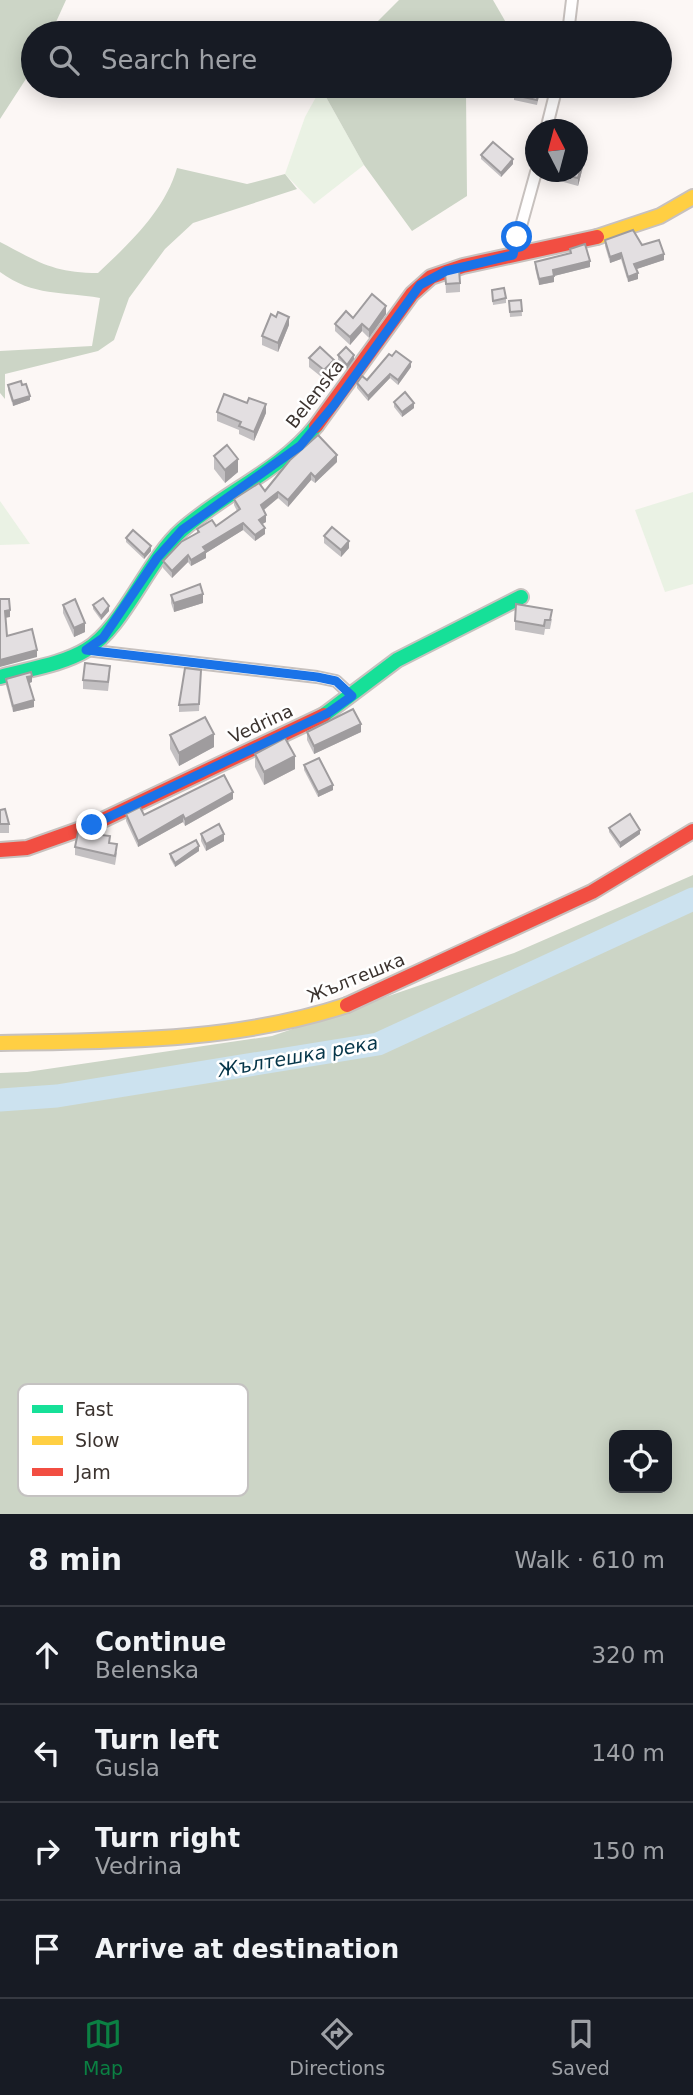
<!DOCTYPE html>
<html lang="en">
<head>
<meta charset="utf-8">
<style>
	:root { --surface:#171b24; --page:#242831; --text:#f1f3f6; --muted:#9ea1a6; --line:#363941; --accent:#0b8043 }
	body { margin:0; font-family:"DejaVu Sans",sans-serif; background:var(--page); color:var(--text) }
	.controls { position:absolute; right:21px; bottom:21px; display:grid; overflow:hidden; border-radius:14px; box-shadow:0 4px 18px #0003 }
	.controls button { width:63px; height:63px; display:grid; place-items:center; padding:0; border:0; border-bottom:2px solid var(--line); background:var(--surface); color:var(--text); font:35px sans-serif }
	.compass { position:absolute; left:525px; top:119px; width:63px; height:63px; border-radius:50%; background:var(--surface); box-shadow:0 4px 18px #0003; rotate:354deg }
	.stop { position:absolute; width:21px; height:21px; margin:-16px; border:5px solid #1a73e8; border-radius:50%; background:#fff }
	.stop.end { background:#1a73e8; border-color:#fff; box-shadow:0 2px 7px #0008 }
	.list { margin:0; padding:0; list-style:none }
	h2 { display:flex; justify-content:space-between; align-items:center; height:91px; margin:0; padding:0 28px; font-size:30px }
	h2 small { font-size:23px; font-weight:400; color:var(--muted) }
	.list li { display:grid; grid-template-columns:46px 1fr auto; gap:21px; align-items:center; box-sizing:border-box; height:98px; padding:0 28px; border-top:2px solid var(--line) }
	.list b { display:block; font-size:26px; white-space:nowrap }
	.list p { margin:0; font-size:23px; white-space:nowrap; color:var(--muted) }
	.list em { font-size:23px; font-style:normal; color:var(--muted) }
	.icon { flex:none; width:38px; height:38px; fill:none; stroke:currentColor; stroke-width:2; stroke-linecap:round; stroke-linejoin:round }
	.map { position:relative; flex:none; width:693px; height:1514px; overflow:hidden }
	.search { position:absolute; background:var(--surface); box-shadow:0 4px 18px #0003; left:21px; right:21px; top:21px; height:77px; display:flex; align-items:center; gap:18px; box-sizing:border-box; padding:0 24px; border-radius:38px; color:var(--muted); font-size:26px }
	.sheet { height:483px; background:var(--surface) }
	nav { display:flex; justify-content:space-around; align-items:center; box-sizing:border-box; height:98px; border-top:2px solid var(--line); background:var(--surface); font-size:19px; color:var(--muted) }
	nav a { display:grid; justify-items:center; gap:4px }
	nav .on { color:var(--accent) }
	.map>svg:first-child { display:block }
	.green { fill:#eaf2e4 }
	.forest { fill:#ccd5c6; fill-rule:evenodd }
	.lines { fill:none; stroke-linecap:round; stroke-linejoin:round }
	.river { stroke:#cce2ef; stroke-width:23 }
	.street-casing { stroke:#c7c1be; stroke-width:14 }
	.fast-casing { stroke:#c7c1be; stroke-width:18 }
	.slow-casing { stroke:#c7c1be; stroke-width:18 }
	.jam-casing { stroke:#c7c1be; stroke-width:18 }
	.street { stroke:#fffefe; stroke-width:10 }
	.fast { stroke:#16e098; stroke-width:14 }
	.slow { stroke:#ffcf43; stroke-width:14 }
	.jam { stroke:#f24e42; stroke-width:14 }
	.wall { fill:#c3c0c2 }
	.shaded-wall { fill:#9f9c9e }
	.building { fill:#e3dfe1; stroke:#9f9c9e; stroke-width:2 }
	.route { stroke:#1a73e8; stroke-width:9 }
	.labels { text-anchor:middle; stroke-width:5; stroke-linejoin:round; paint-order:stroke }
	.street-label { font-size:18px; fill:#3b332f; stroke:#fff }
	.water-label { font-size:19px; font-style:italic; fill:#053549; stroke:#fff }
	.key { fill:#fff; stroke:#c4c2c1; stroke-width:2 }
	.key-label { font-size:19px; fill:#3b332f }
</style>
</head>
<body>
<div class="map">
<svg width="693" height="1514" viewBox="0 0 693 1514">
	<rect width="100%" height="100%" fill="#fcf7f5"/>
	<g class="green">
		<polygon points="321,88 364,165 314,204 285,174 305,117"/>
		<polygon points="693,492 693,584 665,592 635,510"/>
		<polygon points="0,501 30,544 0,545"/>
	</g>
	<g class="forest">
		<polygon points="0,0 66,0 51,33 33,33 33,68 0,119"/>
		<polygon points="399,0 493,0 512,33 366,33"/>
		<polygon points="323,86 476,86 466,93 467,196 412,231 364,165 321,88"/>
		<path d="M177 168 247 184 285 174 297 189 193 223 165 249 129 298 114 340 98 351 5 374V399L0 393V351L92 346 100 298C62 291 34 297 0 272V242C38 262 54 273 98 273 130 243 165 210 177 168Z"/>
		<path d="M693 875V1514H0V1073L27 1072 272 1036 514 953ZM614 1435H667V1488H614Z"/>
	</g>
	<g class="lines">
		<polyline class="river" points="0,1100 57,1096 378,1044 693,899"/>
		<defs>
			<g id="street">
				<polyline points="568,33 572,0"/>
				<polyline points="546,130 557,86"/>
				<polyline points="513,255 536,172"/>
				<polyline points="86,650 317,677 336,681 352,696"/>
			</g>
			<g id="fast">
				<path d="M0 677C28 669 61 665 86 650 124 627 147 561 182 530 225 492 280 471 316 426"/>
				<polyline points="324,715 397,660 521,597"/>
			</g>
			<g id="slow">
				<polyline points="597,237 660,216 693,197"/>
				<path d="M0 1043C116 1041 236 1042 347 1005"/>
			</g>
			<g id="jam">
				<polyline points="316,426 412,294 431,277 463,266 597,237"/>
				<polyline points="0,850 27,848 92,825 324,715"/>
				<polyline points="347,1005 592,892 693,831"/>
			</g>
		</defs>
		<use href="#street" class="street-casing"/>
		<use href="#fast" class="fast-casing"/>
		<use href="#slow" class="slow-casing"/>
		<use href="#jam" class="jam-casing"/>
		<use href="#street" class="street"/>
		<use href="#fast" class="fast"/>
		<use href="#slow" class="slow"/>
		<use href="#jam" class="jam"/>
	</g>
	<g class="wall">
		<polygon points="540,91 537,105 514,100 514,95"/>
		<polygon points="481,155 513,164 501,177 481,159"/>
		<polygon points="584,163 578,186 560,181 560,174"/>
		<polygon points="605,240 642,245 664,260 636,269 638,279 628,282 621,259 610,263 605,246"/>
		<polygon points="570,249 590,267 554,276 554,282 539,285 535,268 535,262 570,253"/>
		<polygon points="445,273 460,283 460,292 446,293"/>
		<polygon points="492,290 506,298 506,303 493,305"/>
		<polygon points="521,300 522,316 510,317 509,301"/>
		<polygon points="386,314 369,338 362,331 350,345 335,331 335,324 353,318"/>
		<polygon points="276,317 289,325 278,352 262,345 262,336"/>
		<polygon points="338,355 354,359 347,369 338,360"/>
		<polygon points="309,358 334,369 324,379 309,367"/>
		<polygon points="411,367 398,385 390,378 368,401 357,388 357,383"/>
		<polygon points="8,385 30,400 13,406 8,390"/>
		<polygon points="394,402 414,408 402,417 394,407"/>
		<polygon points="217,412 266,413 254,441 239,434 239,430 217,421"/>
		<polygon points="214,456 238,472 225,483 214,469"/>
		<polygon points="337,462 315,483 311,480 288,507 278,498 264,510 266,522 262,524 265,534 255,541 243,530 206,553 206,558 191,566 188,562 172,578 163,568 163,561 197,533 197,529 216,526 237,511 234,505 234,499 265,491"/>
		<polygon points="324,536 349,548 341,557 324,543"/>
		<polygon points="126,538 151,551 144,559 126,542"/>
		<polygon points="171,595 203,603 174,612 171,603"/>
		<polygon points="63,605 85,632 74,637 63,613"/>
		<polygon points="93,605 109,611 101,620 93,609"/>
		<polygon points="552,619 550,629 545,629 544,635 515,630 515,621"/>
		<polygon points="201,670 199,711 179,712 179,705"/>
		<polygon points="110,675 108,691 83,689 83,680"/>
		<polygon points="6,679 32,682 29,683 34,707 13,712 6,685"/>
		<polygon points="307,732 361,732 314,754 307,740"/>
		<polygon points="170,735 214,747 179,766 170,749"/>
		<polygon points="255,754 295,769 264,785 255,767"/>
		<polygon points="304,765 333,790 318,797 304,770"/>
		<polygon points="233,799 185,826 183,822 138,847 126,821 126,814 144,815"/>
		<polygon points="0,810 9,824 9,833 0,833"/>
		<polygon points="609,828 640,834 620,848 609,832"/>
		<polygon points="201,834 224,841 206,851 201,841"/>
		<polygon points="110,843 117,853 115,865 75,855 75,847"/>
		<polygon points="199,851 175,867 170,858 170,854"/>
	</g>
	<g class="shaded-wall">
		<polygon points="584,156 584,163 578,186 578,178"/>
		<polygon points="513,159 513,164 501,177 501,173"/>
		<polygon points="621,253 621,259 610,263 610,257"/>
		<polygon points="664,254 664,260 634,270 634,264"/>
		<polygon points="590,261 590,267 554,276 554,282 539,285 539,279 553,270"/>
		<polygon points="638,273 638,279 628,282 628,277"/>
		<polygon points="386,306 386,314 369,338 369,330"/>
		<polygon points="289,317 289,325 278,352 278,343"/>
		<polygon points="362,324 362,331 350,345 350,337"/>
		<polygon points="354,355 354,359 347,369 347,365"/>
		<polygon points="334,360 334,369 324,379 324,370"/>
		<polygon points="411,362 411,367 398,385 398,380"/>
		<polygon points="390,374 390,378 368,401 368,396"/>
		<polygon points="30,396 30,400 13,406 13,401"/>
		<polygon points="414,403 414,408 402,417 402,412"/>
		<polygon points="266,404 266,413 254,441 254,432"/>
		<polygon points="337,455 337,462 315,483 315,477"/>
		<polygon points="238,459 238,472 225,483 225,470"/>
		<polygon points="311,473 311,480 288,507 288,500"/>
		<polygon points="278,492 278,498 261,512 261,505"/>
		<polygon points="266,515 266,522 259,526 259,520"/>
		<polygon points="243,523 243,530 206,553 206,558 191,566 191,560 203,547"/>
		<polygon points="265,528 265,534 255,541 255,535"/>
		<polygon points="349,541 349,548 341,557 341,550"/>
		<polygon points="151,546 151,551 144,559 144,555"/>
		<polygon points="188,555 188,562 172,578 172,571"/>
		<polygon points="203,594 203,603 174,612 174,603"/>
		<polygon points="109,606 109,611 101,620 101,616"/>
		<polygon points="10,610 10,617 5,618 5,611"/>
		<polygon points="85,623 85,632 74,637 74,628"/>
		<polygon points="37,650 37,657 0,667 0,660"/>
		<polygon points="32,676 32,682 27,684 27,677"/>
		<polygon points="34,700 34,707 13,712 13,706"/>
		<polygon points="361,724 361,732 314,754 314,746"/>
		<polygon points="214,734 214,747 179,766 179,753"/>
		<polygon points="295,756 295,769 264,785 264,772"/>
		<polygon points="333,785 333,790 318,797 318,792"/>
		<polygon points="233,792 233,799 185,826 185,819"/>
		<polygon points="183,815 183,822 138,847 138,841"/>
		<polygon points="640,830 640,834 620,848 620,843"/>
		<polygon points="224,834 224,841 206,851 206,844"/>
		<polygon points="199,846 199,851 175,867 175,863"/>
	</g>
	<g class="building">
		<polygon points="516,86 540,86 537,100 514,95"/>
		<polygon points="493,142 513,159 501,173 481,155"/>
		<polygon points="578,155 584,156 578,178 560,174 561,172 578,172"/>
		<polygon points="633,230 642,245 659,240 664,254 634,264 638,273 628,277 621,253 610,257 605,240"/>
		<polygon points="585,244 590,261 553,270 554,276 539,279 535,262 571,253 570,249"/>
		<polygon points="459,269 460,283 446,284 445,273"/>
		<polygon points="504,288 506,298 493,301 492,290"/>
		<polygon points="372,294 386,306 369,330 362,324 350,337 335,324 346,311 353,318"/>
		<polygon points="521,300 522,311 510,312 509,301"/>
		<polygon points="278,312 289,317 278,343 262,336 271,314 276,317"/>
		<polygon points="320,347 334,360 324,370 309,358"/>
		<polygon points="346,347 354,355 347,365 338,355"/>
		<polygon points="396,351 411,362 398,380 390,374 368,396 357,383 362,376 367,380 389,354 392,356"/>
		<polygon points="21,381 22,385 26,384 30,396 13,401 8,385"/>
		<polygon points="405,392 414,403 402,412 394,402"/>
		<polygon points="224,394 247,403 249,398 266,404 254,432 239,426 241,422 217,412"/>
		<polygon points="318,435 337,455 315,477 311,473 288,500 278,492 261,505 266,515 259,520 265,528 255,535 243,523 203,547 206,551 191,560 188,555 172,571 163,561 181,542 199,532 197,529 212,520 216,526 240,509 234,499 259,483 265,491 290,460"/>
		<polygon points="227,445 238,459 225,470 214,456"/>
		<polygon points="332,527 349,541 341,550 324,536"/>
		<polygon points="133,530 151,546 144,555 126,538"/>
		<polygon points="200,584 203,594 174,603 171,595"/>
		<polygon points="103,598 109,606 101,616 93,605"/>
		<polygon points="0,599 9,599 10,610 5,611 7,636 32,629 37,650 0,660"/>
		<polygon points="75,599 85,623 74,628 63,605"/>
		<polygon points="516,604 552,610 550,620 545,620 544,626 515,621"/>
		<polygon points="85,663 110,666 108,682 83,680"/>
		<polygon points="185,668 201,670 199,704 179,705"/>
		<polygon points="31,672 32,676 27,677 34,700 13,706 6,679"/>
		<polygon points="353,709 361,724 314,746 307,732"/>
		<polygon points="205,717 214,734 179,753 170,735"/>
		<polygon points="285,738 295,756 264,772 255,754"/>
		<polygon points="319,758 333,785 318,792 304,765"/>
		<polygon points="224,775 233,792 185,819 183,815 138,841 126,814 140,807 144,815"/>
		<polygon points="5,809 9,824 0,824 0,810"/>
		<polygon points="630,814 640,830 620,843 609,828"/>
		<polygon points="219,824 224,834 206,844 201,834"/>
		<polygon points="78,832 110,836 109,843 117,844 115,856 75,847"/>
		<polygon points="196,840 199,846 175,863 170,854"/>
	</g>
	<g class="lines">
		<polyline class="route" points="92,825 328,713 352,696 336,681 317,677 86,650 103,638 157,558 182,530 300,446 334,405 420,285 446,271 513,255 517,237"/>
	</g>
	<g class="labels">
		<g class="street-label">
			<text transform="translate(315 394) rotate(-52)" y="6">Belenska</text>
			<text transform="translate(261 724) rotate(-25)" y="6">Vedrina</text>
			<text transform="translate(356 978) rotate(-22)" y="6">Жълтешка</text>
		</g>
		<g class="water-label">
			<text transform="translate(298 1056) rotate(-10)" y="7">Жълтешка река</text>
		</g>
	</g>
	<rect x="18" y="1384" width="230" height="112" rx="10" class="key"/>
	<rect x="32" y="1405" width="31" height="8" fill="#16e098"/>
	<rect x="32" y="1436" width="31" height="9" fill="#ffcf43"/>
	<rect x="32" y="1468" width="31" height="8" fill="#f24e42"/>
	<g class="key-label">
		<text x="75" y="1416">Fast</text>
		<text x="75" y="1447">Slow</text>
		<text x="75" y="1479">Jam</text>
	</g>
</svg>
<div class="controls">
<button><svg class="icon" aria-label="locate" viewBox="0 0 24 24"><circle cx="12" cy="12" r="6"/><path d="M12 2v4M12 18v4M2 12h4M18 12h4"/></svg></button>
</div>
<svg class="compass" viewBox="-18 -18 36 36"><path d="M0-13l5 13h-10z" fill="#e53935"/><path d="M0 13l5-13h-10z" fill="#9ea1a6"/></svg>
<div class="stop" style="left:517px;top:237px"></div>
<div class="stop end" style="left:92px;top:825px"></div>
<div class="search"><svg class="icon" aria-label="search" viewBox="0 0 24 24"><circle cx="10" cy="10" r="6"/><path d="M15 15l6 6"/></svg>Search here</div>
</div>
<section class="sheet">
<h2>8 min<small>Walk · 610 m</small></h2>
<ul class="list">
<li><svg class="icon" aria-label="ahead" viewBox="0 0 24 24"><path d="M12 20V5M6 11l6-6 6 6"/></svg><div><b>Continue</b><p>Belenska</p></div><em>320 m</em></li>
<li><svg class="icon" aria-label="left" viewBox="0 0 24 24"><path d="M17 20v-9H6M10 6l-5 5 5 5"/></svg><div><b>Turn left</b><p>Gusla</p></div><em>140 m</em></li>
<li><svg class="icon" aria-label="right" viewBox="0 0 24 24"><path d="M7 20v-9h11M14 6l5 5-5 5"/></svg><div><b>Turn right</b><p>Vedrina</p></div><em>150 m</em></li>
<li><svg class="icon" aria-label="arrive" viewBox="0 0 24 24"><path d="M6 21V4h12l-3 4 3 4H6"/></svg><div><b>Arrive at destination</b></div></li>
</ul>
</section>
<nav>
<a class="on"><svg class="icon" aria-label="map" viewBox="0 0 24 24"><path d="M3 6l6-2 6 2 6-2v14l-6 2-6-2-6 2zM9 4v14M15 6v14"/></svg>Map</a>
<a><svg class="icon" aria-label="directions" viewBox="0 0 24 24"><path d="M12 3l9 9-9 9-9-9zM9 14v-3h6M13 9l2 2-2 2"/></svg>Directions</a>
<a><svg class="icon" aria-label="saved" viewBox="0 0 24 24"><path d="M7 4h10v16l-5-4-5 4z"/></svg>Saved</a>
</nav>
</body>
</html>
